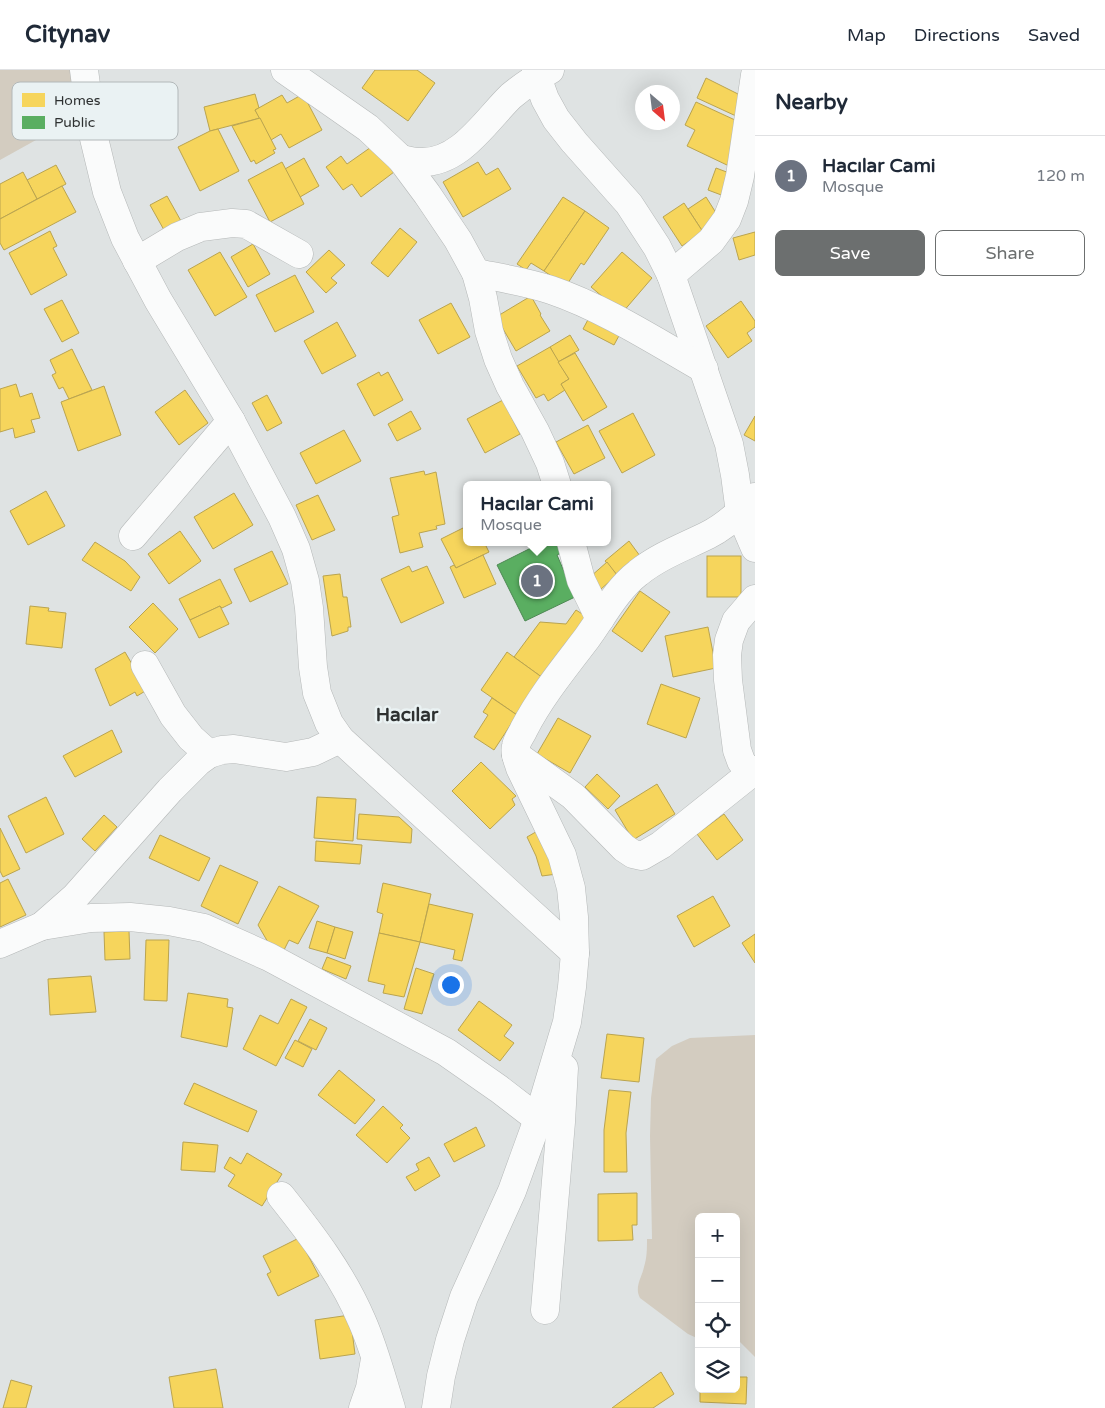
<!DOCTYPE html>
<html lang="en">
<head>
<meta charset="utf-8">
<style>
	:root { --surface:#fff; --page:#f6f6f7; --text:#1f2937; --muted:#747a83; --line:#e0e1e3; --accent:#6c6f6f }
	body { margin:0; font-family:"Varela Round",sans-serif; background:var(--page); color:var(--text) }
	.controls { position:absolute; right:15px; bottom:15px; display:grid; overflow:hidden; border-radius:8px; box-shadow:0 5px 20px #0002 }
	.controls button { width:45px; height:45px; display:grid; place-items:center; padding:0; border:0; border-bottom:1px solid var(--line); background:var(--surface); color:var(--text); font:25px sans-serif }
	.compass { position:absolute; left:635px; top:15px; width:45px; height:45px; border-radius:50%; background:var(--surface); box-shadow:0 5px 20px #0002; rotate:152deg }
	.you { position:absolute; left:450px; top:914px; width:18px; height:18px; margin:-12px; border:4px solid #fff; border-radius:50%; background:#1a73e8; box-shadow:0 0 0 8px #1a73e833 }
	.badge { display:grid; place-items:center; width:32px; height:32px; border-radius:50%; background:var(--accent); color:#fff; font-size:16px; font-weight:700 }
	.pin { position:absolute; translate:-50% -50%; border:2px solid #fff; box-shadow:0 1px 5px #0006 }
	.popup { position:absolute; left:463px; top:411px; width:148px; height:65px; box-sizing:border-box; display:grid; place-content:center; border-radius:8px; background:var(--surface); filter:drop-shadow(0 1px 4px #0005); font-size:16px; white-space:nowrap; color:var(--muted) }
	.popup b { font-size:19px; color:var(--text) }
	.popup::after { content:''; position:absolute; left:50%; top:100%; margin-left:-10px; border:10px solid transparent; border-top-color:var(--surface) }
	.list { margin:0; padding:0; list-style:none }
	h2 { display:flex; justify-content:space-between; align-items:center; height:65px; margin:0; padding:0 20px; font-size:21px }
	h2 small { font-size:16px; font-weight:400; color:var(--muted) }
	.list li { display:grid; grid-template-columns:32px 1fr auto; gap:15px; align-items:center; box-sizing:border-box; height:80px; padding:0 20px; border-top:1px solid var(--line) }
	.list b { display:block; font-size:19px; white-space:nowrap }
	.list p { margin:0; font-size:16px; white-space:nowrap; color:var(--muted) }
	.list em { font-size:16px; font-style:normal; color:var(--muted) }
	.actions { display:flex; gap:10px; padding:15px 20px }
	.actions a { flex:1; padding:11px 0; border:1px solid var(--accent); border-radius:8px; text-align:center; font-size:18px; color:var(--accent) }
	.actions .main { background:var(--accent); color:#fff }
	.icon { flex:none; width:28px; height:28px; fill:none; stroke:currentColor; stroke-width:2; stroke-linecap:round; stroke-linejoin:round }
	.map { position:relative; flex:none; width:755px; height:1338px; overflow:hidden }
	header { display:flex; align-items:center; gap:30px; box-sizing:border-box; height:70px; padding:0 25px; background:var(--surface); border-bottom:1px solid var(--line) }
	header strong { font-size:24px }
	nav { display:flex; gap:28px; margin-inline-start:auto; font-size:18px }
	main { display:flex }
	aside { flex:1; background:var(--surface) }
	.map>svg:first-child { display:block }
	.green { fill:#d3ccc0 }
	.homes { fill:#f6d55c; stroke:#baa44f }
	.public { fill:#5aae61; stroke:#4d8853 }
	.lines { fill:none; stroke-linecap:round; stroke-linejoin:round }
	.minor-casing { stroke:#b5b8b8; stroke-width:29 }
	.minor { stroke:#fafbfb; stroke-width:28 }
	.labels { text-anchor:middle; stroke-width:5; stroke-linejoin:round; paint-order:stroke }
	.district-label { font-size:19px; font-weight:bold; fill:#2e3131; stroke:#eaf2f3 }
	.key { fill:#eaf2f3; stroke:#b2b8b9; stroke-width:1 }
	.key-label { font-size:14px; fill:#2e3131 }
</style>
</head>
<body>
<header>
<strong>Citynav</strong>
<nav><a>Map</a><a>Directions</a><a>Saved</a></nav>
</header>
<main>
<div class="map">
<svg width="755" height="1338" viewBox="0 0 755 1338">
	<rect width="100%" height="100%" fill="#dfe3e3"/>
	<g class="green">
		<polygon points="0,0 84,0 92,60 36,70 0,90"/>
		<path d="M755 965V1287L736 1268V1147H699V1269L688 1264 640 1228C634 1217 642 1207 644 1197 647 1188 647 1178 647 1169H652L650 1066 651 1028 656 989 672 976 690 968Z"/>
	</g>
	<g class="homes">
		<polygon points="375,0 417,0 435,13 408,51 362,18"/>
		<polygon points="706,8 740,25 736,46 697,28"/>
		<polygon points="255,24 259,38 255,40 260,48 210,61 204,37"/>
		<polygon points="303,24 322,60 289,78 281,64 271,70 255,40 282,25 287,33"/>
		<polygon points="696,32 735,50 729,96 687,76 695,60 685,55"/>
		<polygon points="260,48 276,79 273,80 275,83 256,94 254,90 251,92 232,56"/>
		<polygon points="218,59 239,101 200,121 178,77 210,61"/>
		<polygon points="374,75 394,102 361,127 352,114 343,120 326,97 341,86 347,94"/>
		<polygon points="304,88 319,116 300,127 285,99"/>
		<polygon points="282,92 304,134 270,152 248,110"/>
		<polygon points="478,92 486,105 498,98 511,119 463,147 443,112"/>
		<polygon points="56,95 66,114 37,129 27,110"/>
		<polygon points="716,98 732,104 724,126 708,120"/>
		<polygon points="23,102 37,129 0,149 0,114"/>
		<polygon points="62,116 76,142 4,180 0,173 0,149"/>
		<polygon points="167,126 181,151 164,160 150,135"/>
		<polygon points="563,127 585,141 544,201 531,193 526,200 517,194"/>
		<polygon points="706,127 718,146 703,162 688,139"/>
		<polygon points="684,133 703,162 682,176 663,147"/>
		<polygon points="585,141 609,158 584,195 581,193 566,216 544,201"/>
		<polygon points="400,158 417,172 388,207 371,193"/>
		<polygon points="50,161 57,176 53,178 67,205 31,225 9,183"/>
		<polygon points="755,162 755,185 739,190 733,168"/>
		<polygon points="253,174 270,204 248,217 231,187"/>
		<polygon points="329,180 345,195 331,208 337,213 326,223 306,202"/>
		<polygon points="220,182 247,227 215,246 188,200"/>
		<polygon points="622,182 652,208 622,243 591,217"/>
		<polygon points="295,205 314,242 275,262 256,225"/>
		<polygon points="531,226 541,244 540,245 550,261 516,281 496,247"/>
		<polygon points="62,230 79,263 62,272 44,239"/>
		<polygon points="741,231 755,251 755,257 747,263 752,271 728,288 706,256"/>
		<polygon points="451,233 470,267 438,284 419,250"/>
		<polygon points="591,244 622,260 614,275 583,259"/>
		<polygon points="337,252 356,286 322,304 304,271"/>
		<polygon points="570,265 579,280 558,292 550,277"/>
		<polygon points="550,277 569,309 561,314 565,320 548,331 544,324 536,328 517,296"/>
		<polygon points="72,279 92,320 69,329 63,317 59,319 52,305 56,303 50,290"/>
		<polygon points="575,283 607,337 583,351 561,314 569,309 558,292"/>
		<polygon points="379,302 381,306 388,302 403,330 374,346 357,314"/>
		<polygon points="16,314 20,327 32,323 40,348 31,350 35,362 15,368 13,358 0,362 0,319"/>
		<polygon points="104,316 121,365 78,381 61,332"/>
		<polygon points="185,320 208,353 179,375 155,342"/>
		<polygon points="267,325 282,353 267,361 252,333"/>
		<polygon points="503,330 520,364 485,383 467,349"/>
		<polygon points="411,341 421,359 397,371 388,354"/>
		<polygon points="633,343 655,385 622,403 599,361"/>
		<polygon points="755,346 755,371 744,365"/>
		<polygon points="588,355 605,388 574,404 556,372"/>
		<polygon points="344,360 361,391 316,414 300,383"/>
		<polygon points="424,401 425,405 436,402 445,454 436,456 437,459 419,463 423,477 400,483 392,447 399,445 390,408"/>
		<polygon points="46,421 65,456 28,475 10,441"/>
		<polygon points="234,423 253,455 213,479 194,447"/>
		<polygon points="318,425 335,460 312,470 296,435"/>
		<polygon points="467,456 467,472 484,472 489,482 456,498 441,469"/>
		<polygon points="180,461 201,491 169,514 148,484"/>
		<polygon points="629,471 640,486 617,505 605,491"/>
		<polygon points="95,472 125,491 140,507 131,521 82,490"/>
		<polygon points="272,481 288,514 250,532 234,499"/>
		<polygon points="483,485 496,514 464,528 450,497 454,495 456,498"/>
		<rect x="707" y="486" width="34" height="41"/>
		<polygon points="607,492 617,505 601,519 590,507"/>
		<polygon points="409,496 412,502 427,496 444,533 401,553 381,509"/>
		<polygon points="340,504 343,527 347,527 351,557 348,557 348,561 332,566 323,506"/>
		<polygon points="220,509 232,533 222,538 220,536 190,550 179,529"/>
		<polygon points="640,521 670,542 642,582 612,561"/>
		<polygon points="153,533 178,559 155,583 129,557"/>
		<polygon points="30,536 49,538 48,541 66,543 62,578 26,574"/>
		<polygon points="220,536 229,554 199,568 190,550"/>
		<polygon points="576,540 587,547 543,608 514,587 540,552 566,554"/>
		<polygon points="708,557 716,598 673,607 665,566"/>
		<polygon points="125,582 147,620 137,626 135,622 110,636 95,599"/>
		<polygon points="507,582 543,608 517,645 481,620"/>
		<polygon points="661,614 700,628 686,668 647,654"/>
		<polygon points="492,628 517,645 494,680 474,667 488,645 483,642"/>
		<polygon points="558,648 591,666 570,703 537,684"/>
		<polygon points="112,660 122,682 75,707 63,686"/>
		<polygon points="481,692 516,726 512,729 515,735 490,759 452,721"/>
		<polygon points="597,704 620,726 608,739 585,717"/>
		<polygon points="657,714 675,744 633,770 615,740"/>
		<polygon points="46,727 64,764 26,783 8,746"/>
		<polygon points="317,727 356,729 353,771 314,768"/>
		<polygon points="359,744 399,747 412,759 411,773 357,769"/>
		<polygon points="724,744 743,770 717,790 697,764"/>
		<polygon points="104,745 117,757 95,781 82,769"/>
		<polygon points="0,758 20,799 3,807 0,801"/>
		<polygon points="541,759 557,804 542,806 536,786 527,767"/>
		<polygon points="160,765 210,788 199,811 149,788"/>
		<polygon points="316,771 362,775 360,794 315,791"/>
		<polygon points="220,795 258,812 238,854 201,836"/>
		<polygon points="8,809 26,845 0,857 0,813"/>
		<polygon points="383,813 431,824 420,872 379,863 383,844 377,842"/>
		<polygon points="279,816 319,836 298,874 289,870 283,882 269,874 258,855"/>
		<polygon points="713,826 730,856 694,877 677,846"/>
		<polygon points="429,834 473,844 462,891 453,889 455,880 420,872"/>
		<polygon points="317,851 335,857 327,883 309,878"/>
		<polygon points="335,857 353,862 345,889 327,883"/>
		<polygon points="129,861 130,889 105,890 104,862"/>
		<polygon points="379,863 420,872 404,927 383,923 385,915 368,911"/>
		<polygon points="755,864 755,893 742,873"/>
		<polygon points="146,870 169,870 167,931 144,930"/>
		<polygon points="327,887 351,896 346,909 322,899"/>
		<polygon points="416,898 434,904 422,944 404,939"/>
		<polygon points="91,906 96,942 50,945 48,909"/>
		<polygon points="188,923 228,929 227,937 233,938 227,977 181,967"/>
		<polygon points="291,929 307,937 276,996 243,979 260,945 278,954"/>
		<polygon points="479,931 512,955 504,966 514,973 500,991 458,960"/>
		<polygon points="310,949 327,958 316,980 298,971"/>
		<polygon points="607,964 644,968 639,1012 601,1008"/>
		<polygon points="295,970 312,979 303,997 285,988"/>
		<polygon points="339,1000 375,1030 355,1054 318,1025"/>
		<polygon points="194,1013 257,1041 248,1062 184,1034"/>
		<polygon points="609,1020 631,1022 626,1063 627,1102 604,1102 604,1060"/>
		<polygon points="383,1036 403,1055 400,1058 410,1068 387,1093 356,1065"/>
		<polygon points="476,1057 485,1076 454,1092 444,1074"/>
		<polygon points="183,1072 218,1075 215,1102 181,1100"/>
		<polygon points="247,1083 282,1104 262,1136 228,1116 235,1105 224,1098 230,1087 241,1094"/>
		<polygon points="429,1087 440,1106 415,1121 406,1107 419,1100 416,1094"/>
		<polygon points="637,1123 637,1155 632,1155 633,1170 598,1171 598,1124"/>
		<polygon points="299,1168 319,1206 278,1226 267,1204 271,1202 263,1186"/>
		<polygon points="350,1245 355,1284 320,1289 315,1250"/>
		<polygon points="216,1299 223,1338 174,1338 169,1307"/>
		<polygon points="661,1302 674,1324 653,1338 612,1338"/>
		<polygon points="736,1307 747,1307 746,1334 700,1332 700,1319 736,1319"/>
		<polygon points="11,1310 32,1316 26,1338 3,1338"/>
	</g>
	<polygon class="public" points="543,472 559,472 563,482 557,485 575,527 525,551 497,495"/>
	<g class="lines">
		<defs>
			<g id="minor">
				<polyline points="84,0 92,60 107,122 125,168 158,230 231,351 282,447 296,479 305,511 309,538 313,597 317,623 329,653 340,669 575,883"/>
				<polyline points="285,0 368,58 401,89 427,124 458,170 476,203 483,228 489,261 498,289 510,316 535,361 550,393 557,415"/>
				<polyline points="536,0 537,7 545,29 556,49 574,72 629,134 657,177 671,205 729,374 735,405 740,443 755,478"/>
				<path d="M401 89C407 90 414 92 420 92 460 94 486 50 511 26 523 16 537 7 550 0"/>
				<polyline points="137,191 177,167 201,157 232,153 246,154 299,184"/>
				<path d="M476 203C501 208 527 212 551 220 604 238 655 271 704 299"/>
				<polyline points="671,205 711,171 727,149 734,131 740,106 755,5"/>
				<polyline points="133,466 231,351"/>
				<polyline points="571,472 581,510 600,549"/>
				<polyline points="145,595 173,645 191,668 209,684"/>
				<polyline points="516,685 573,726 624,778 633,784 642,786 661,775 755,700"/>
				<polyline points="750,704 741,691 737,680 728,610 727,585 729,570 736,551 755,529"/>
				<polyline points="42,856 75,827 170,720 198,692 209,684 222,680 234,679 286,687 313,682 340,669"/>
				<polyline points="0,874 42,856 91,848 130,847 169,851 204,858 269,887 446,982 499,1019 538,1049"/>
				<path d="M281 1126C312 1165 342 1204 362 1251 374 1278 382 1309 391 1338"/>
				<polyline points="545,1240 561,1052 564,998"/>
				<polyline points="363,1338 370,1318 375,1289"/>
				<path d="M436 1338 441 1306 450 1270 464 1227 512 1121 538 1049 567 952 572 917 575 883 574 847 571 818 562 785 520 698C518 691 514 683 516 676 517 670 522 664 524 659 541 626 565 597 587 568 603 546 616 520 638 503 659 486 684 477 708 465 726 456 741 442 755 427"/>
			</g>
		</defs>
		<use href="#minor" class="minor-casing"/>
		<use href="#minor" class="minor"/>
	</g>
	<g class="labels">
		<g class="district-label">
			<text x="407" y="651">Hacılar</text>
		</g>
	</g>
	<rect x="12" y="12" width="166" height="58" rx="8" class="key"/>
	<rect x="22" y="23" width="23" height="14" fill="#f6d55c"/>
	<rect x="22" y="46" width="23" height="13" fill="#5aae61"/>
	<g class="key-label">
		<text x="54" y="35">Homes</text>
		<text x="54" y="57">Public</text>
	</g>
</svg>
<div class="controls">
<button>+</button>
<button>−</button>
<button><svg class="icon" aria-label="locate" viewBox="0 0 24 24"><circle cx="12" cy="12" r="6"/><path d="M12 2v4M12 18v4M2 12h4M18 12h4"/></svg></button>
<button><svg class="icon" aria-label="layers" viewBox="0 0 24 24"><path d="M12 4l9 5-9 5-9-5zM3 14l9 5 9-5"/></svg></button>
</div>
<svg class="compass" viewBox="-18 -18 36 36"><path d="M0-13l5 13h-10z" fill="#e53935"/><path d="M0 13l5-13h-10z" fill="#747a83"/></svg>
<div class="you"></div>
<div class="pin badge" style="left:537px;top:511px;background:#6b7280">1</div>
<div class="popup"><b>Hacılar Cami</b>Mosque</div>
</div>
<aside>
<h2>Nearby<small></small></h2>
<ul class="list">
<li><span class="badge" style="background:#6b7280">1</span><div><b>Hacılar Cami</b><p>Mosque</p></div><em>120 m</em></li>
</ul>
<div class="actions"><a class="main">Save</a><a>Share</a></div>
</aside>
</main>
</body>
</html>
